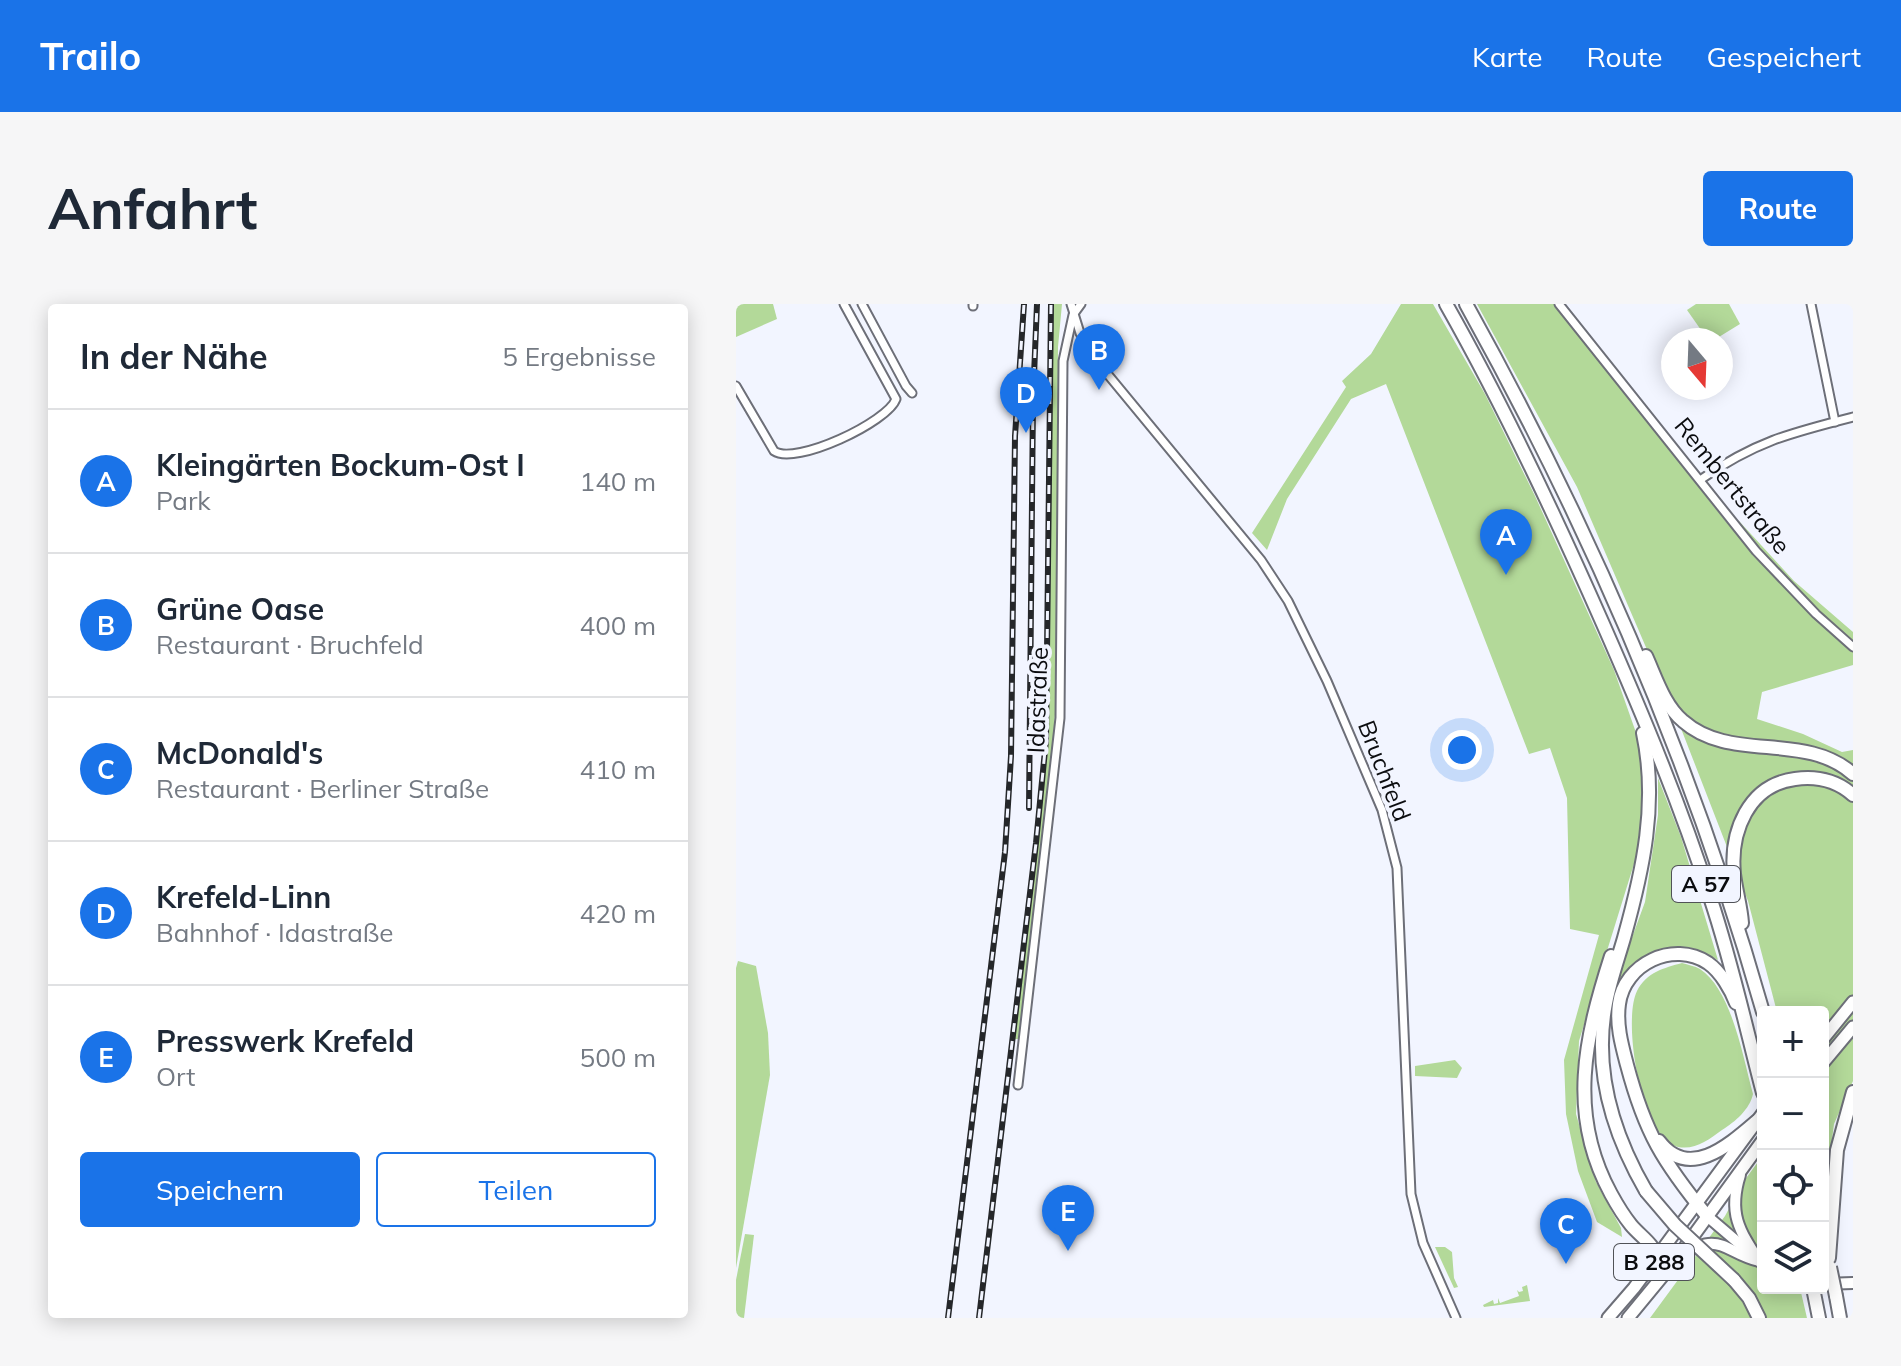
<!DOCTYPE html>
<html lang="de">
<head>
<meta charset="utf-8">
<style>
	:root { --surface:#fff; --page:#f6f6f7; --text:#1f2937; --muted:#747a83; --line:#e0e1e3; --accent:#1a73e8 }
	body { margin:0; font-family:Mulish,sans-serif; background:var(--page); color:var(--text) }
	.controls { position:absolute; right:24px; bottom:24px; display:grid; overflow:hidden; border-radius:8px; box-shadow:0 4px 20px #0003 }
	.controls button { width:72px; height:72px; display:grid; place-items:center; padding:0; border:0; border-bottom:2px solid var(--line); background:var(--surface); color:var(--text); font:40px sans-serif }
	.compass { position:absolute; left:925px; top:24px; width:72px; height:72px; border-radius:50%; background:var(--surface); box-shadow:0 4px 20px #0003; rotate:161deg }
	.you { position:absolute; left:726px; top:446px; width:28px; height:28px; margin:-20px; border:6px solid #fff; border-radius:50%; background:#1a73e8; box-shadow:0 0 0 12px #1a73e833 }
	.badge { display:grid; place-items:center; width:52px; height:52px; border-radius:50%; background:var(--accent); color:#fff; font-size:26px; font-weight:700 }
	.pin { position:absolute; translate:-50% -66px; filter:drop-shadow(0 2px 4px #0008) }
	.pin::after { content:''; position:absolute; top:42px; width:28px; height:24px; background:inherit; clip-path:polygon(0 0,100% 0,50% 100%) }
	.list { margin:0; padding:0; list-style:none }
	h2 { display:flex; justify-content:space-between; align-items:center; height:104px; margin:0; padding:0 32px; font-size:34px }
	h2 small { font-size:26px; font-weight:400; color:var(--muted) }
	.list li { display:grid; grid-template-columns:52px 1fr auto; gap:24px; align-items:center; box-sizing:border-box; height:144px; padding:0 32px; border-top:2px solid var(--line) }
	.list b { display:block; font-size:30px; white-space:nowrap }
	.list p { margin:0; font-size:26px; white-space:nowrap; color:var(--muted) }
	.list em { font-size:26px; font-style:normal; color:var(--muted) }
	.actions { display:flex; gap:16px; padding:24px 32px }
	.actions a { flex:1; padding:18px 0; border:2px solid var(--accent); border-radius:8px; text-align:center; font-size:28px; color:var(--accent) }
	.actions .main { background:var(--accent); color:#fff }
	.icon { flex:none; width:44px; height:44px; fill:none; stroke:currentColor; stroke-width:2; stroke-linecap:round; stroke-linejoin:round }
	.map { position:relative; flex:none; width:1117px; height:1014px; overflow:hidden; border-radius:8px }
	header { display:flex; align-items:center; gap:48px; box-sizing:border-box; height:112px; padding:0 40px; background:var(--accent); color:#fff }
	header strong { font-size:38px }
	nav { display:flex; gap:44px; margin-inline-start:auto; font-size:28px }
	.intro { display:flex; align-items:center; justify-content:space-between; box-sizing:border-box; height:192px; padding:0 48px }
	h1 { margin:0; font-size:56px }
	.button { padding:20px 36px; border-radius:8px; background:var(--accent); color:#fff; font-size:28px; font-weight:700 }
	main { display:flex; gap:48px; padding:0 48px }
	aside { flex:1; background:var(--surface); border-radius:8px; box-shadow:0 4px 20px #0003 }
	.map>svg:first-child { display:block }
	.green { fill:#b3d999 }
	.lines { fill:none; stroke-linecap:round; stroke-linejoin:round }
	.street-casing { stroke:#6d6f78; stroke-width:11 }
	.secondary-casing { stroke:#6d6f78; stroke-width:14 }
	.primary-casing { stroke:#6d6f78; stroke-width:15 }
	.highway-casing { stroke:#6d6f78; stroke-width:16 }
	.street { stroke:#fff; stroke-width:7 }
	.secondary { stroke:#fff; stroke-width:10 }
	.primary { stroke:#fff; stroke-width:11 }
	.highway { stroke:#fff; stroke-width:12 }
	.rail-casing { stroke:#25272a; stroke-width:6 }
	.rail { stroke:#f2f5ff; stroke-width:3; stroke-dasharray:9; stroke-linecap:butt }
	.highway-bridge-casing { stroke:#6d6f78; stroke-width:16; stroke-linecap:butt }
	.highway-bridge { stroke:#fff; stroke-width:12 }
	.labels { text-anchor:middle; stroke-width:8; stroke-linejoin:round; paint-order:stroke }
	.shield { fill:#f2f5ff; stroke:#505257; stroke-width:2 }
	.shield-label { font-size:22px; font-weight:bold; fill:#0b0c0f }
	.street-label { font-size:24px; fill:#0b0c0f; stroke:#f2f5ff }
</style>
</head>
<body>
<header>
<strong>Trailo</strong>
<nav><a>Karte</a><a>Route</a><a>Gespeichert</a></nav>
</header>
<div class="intro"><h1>Anfahrt</h1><a class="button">Route</a></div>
<main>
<aside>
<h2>In der Nähe<small>5 Ergebnisse</small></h2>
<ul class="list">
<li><span class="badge">A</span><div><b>Kleingärten Bockum-Ost I</b><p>Park</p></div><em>140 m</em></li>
<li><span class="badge">B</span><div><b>Grüne Oase</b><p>Restaurant · Bruchfeld</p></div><em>400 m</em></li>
<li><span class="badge">C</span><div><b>McDonald's</b><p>Restaurant · Berliner Straße</p></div><em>410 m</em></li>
<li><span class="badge">D</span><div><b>Krefeld-Linn</b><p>Bahnhof · Idastraße</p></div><em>420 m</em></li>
<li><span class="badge">E</span><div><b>Presswerk Krefeld</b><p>Ort</p></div><em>500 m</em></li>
</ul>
<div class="actions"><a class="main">Speichern</a><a>Teilen</a></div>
</aside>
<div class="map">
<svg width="1117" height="1014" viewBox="0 0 1117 1014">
	<rect width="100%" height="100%" fill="#f2f5ff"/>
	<g class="green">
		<polygon points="0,0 37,0 41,15 0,33"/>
		<polygon points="317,0 326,0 322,43 320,398 311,510 282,735 279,735 310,458 313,397"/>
		<polygon points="665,0 697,0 749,90 799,192 878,366 904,440 908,500 902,547 843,737 840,810 860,878 885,924 886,933 861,918 842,867 830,810 828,756 863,631 834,625 831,494 814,444 793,450 650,80 615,95 551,195 531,246 516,229 610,83 606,77 635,50"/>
		<polygon points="741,0 819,0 991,219 1003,217 1058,277 1117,328 1117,361 1026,388 1021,415 1067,430 1106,448 1117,446 1117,777 1098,820 1088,898 1087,708 1041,708 1012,597 946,427 841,183"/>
		<polygon points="960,0 993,0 1004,20 978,36 972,36 951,6"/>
		<path d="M922 474 945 533 982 656C974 652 967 647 959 645 929 636 891 656 881 685L879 680 909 598 922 511Z"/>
		<polygon points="2,657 20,662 32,729 34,771 0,964 0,664"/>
		<path d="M946 659C952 661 959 662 964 665 996 686 1007 754 1017 790 1014 805 999 818 986 826 972 836 960 846 942 843 905 835 886 717 901 687 911 668 928 664 946 659Z"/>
		<polygon points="719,756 726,764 721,774 679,772 679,762"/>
		<polygon points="1027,851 1027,984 1064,984 1071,1014 914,1014 989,912 1008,877"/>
		<polygon points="9,930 18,931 8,1014 0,1014 0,976"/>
		<polygon points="699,943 709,943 716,948 718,974 722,983 718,984"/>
		<polygon points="791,981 794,997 748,1003 747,1001 757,996 758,1000 762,999 762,994 764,999 783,992 781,986 783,988 787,987 786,983"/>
	</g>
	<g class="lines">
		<defs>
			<g id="street">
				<polyline points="126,0 170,82 176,89"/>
				<polyline points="335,0 344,29 364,61 525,256 552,297 591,377 646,506 661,564 675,890 687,939 720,1014"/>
				<polyline points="823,0 1020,247 1080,310 1117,343"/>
				<polyline points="1075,0 1099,118"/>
				<polyline points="237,2 237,0"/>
				<path d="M0 82 38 147C59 162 152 118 160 95L108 0"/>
				<path d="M964 176C1018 138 1054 129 1117 113"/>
				<polyline points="282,781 324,414 327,57 337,11 345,0"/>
			</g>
			<g id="secondary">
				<path d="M1004 871C992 909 1003 926 1023 957"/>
				<polyline points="971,912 1012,947"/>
				<path d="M944 952C985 926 987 948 1023 957"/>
				<polyline points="1087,980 1117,979"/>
			</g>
			<g id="primary">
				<polyline points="1087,735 1117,698"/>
				<polyline points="1087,759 1117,723"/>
				<polyline points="872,1014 898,984 1027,809"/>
				<polyline points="892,1014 939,957 1027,836"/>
			</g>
			<g id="highway">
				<path d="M710 0C769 104 819 211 867 320 907 411 945 502 975 596 996 659 1010 724 1027 789"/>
				<path d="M730 0C855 225 957 461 1027 708"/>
				<path d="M910 352C920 374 928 401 947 417 994 459 1069 427 1117 470"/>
				<path d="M907 429C922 499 907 566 888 634 882 655 874 677 870 699 857 765 877 830 910 887"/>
				<path d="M1006 619C1005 603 1000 587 998 570 994 528 1012 481 1059 475 1080 472 1100 476 1117 491"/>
				<path d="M875 652C849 733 831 810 875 890 881 901 887 911 895 921 904 932 918 940 921 954"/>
				<path d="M923 837C953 877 993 841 1021 817"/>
				<path d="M971 912C927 858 909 829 891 761 886 742 880 721 883 700 888 660 937 636 972 659 985 668 995 686 1000 699"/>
				<polyline points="1093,954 1101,846 1117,788"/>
				<polyline points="998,976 1013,994 1023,1014"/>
				<polyline points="1077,984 1083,1014"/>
				<polyline points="1100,992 1104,1014"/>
			</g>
		</defs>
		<use href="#street" class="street-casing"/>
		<use href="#secondary" class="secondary-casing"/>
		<use href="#primary" class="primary-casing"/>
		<use href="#highway" class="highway-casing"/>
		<use href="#street" class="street"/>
		<use href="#secondary" class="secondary"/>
		<use href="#primary" class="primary"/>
		<use href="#highway" class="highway"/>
		<defs>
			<g id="rail">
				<polyline points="293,504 297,95 301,0"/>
				<polyline points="212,1014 269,548 275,452 279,132 288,0"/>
				<polyline points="243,1014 300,539 310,436 315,0"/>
			</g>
		</defs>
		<use href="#rail" class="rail-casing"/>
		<use href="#rail" class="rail"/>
		<defs>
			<g id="highway-bridge">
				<polyline points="910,887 939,921 998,976"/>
				<polyline points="1094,963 1100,992"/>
			</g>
		</defs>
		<use href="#highway-bridge" class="highway-bridge-casing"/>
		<use href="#highway-bridge" class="highway-bridge"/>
	</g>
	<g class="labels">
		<g class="shield">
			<rect x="936" y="562" width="68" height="36" rx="6"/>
			<rect x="878" y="940" width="80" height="36" rx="6"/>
		</g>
		<g class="shield-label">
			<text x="970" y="588">A 57</text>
			<text x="918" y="966">B 288</text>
		</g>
		<g class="street-label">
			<text transform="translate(996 182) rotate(51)" y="8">Rembertstraße</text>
			<text transform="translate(302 396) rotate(-88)" y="8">Idastraße</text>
			<text transform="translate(648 467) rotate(69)" y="8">Bruchfeld</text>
		</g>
	</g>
</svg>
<div class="controls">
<button>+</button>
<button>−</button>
<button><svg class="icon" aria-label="locate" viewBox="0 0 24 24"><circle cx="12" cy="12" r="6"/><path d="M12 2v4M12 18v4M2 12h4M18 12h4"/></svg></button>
<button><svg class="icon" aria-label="layers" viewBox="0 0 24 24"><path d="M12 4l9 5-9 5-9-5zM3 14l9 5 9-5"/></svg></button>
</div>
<svg class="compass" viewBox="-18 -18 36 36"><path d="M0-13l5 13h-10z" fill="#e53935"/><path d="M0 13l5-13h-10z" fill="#747a83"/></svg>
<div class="you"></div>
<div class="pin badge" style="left:770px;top:271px">A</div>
<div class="pin badge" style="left:363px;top:86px">B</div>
<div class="pin badge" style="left:830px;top:960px">C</div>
<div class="pin badge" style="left:290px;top:129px">D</div>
<div class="pin badge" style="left:332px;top:947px">E</div>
</div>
</main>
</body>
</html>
